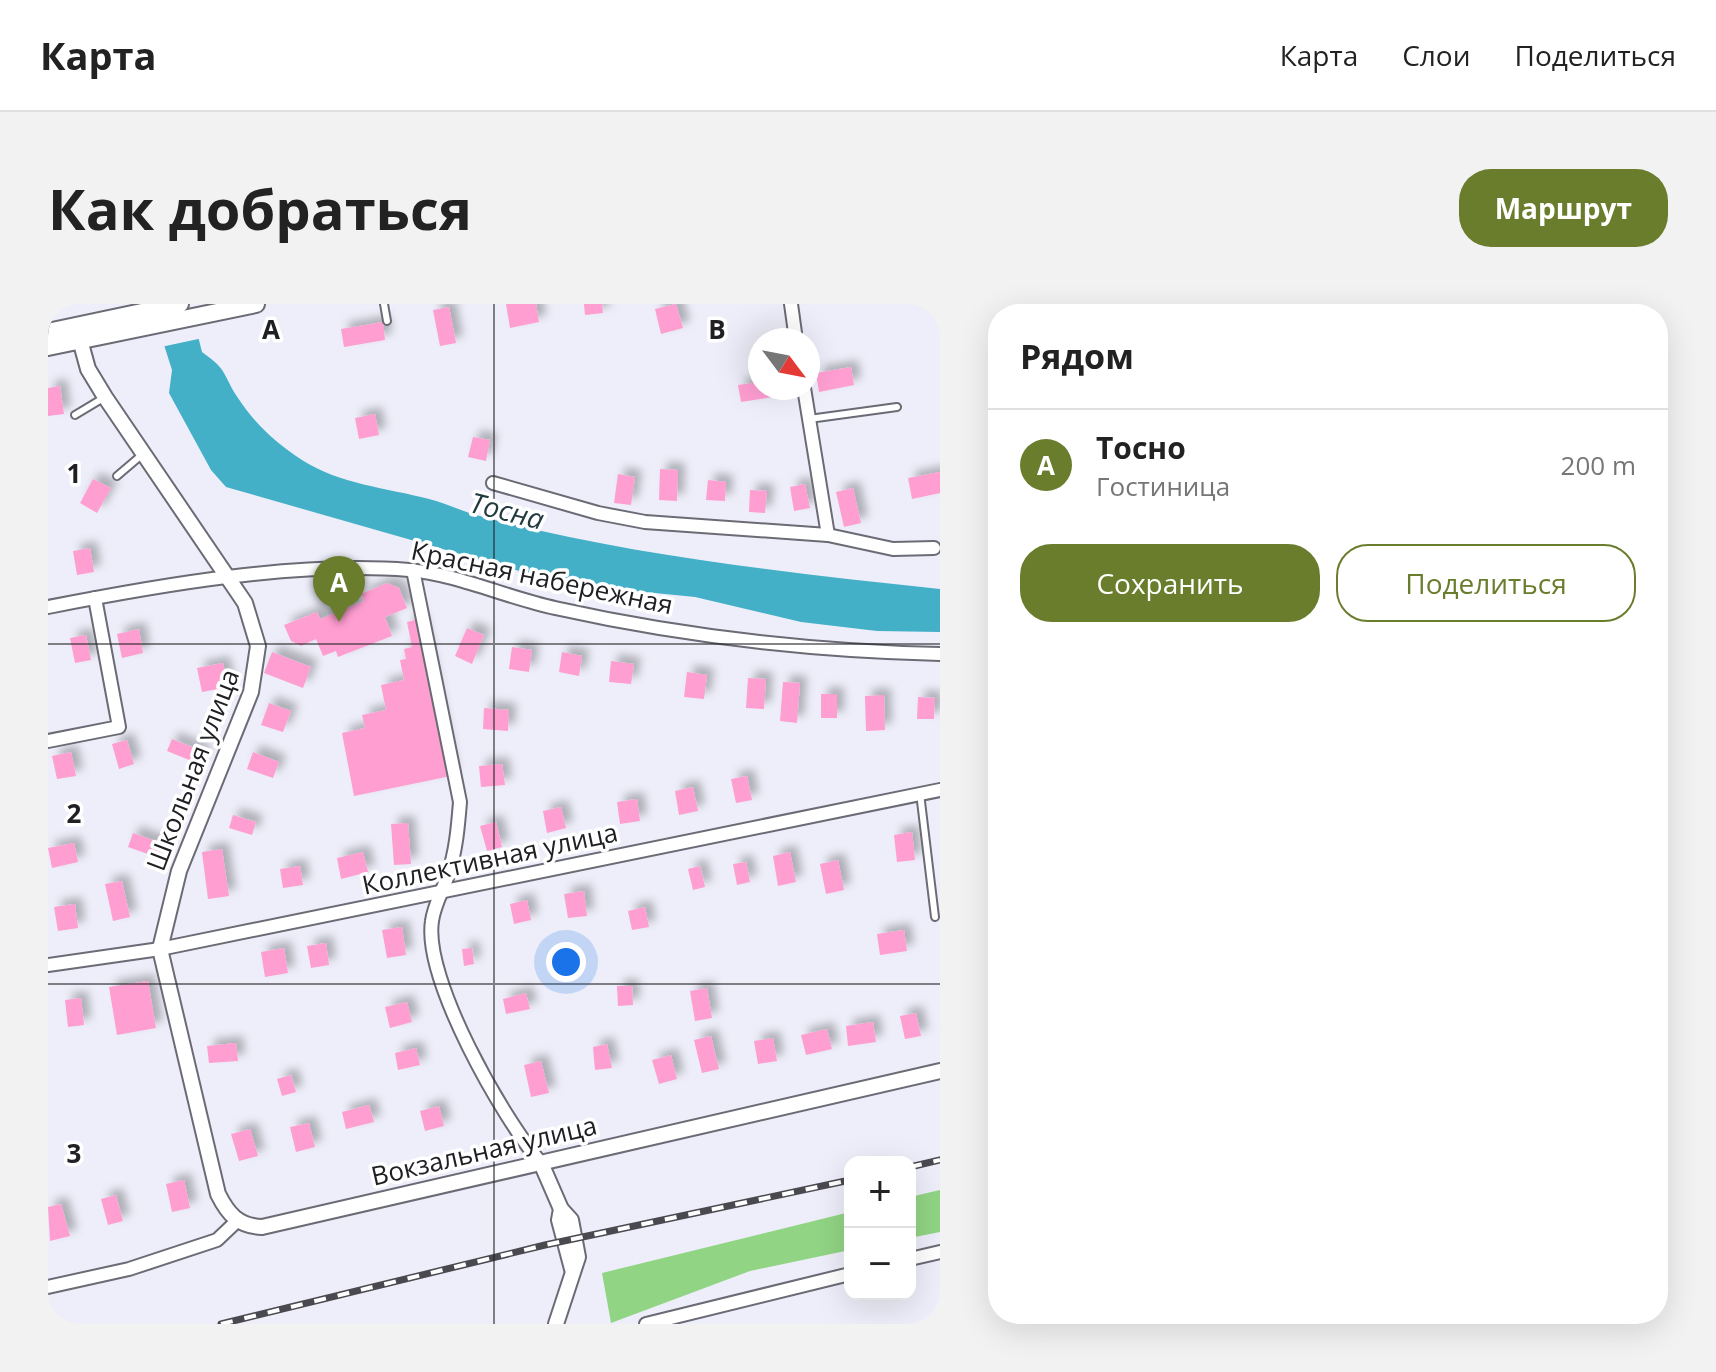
<!DOCTYPE html>
<html lang="ru">
<head>
<meta charset="utf-8">
<style>
	:root { --surface:#fff; --page:#f2f2f2; --text:#222; --muted:#767676; --line:#e0e0e0; --accent:#6a7d2d }
	body { margin:0; font-family:"Open Sans",sans-serif; background:var(--page); color:var(--text) }
	.controls { position:absolute; right:24px; bottom:24px; display:grid; overflow:hidden; border-radius:16px; box-shadow:0 8px 32px #0002 }
	.controls button { width:72px; height:72px; display:grid; place-items:center; padding:0; border:0; border-bottom:2px solid var(--line); background:var(--surface); color:var(--text); font:40px sans-serif }
	.compass { position:absolute; left:700px; top:24px; width:72px; height:72px; border-radius:50%; background:var(--surface); box-shadow:0 8px 32px #0002; rotate:122deg }
	.you { position:absolute; left:518px; top:658px; width:28px; height:28px; margin:-20px; border:6px solid #fff; border-radius:50%; background:#1a73e8; box-shadow:0 0 0 12px #1a73e833 }
	.badge { display:grid; place-items:center; width:52px; height:52px; border-radius:50%; background:var(--accent); color:#fff; font-size:26px; font-weight:700 }
	.pin { position:absolute; translate:-50% -66px; filter:drop-shadow(0 2px 4px #0008) }
	.pin::after { content:''; position:absolute; top:42px; width:28px; height:24px; background:inherit; clip-path:polygon(0 0,100% 0,50% 100%) }
	.list { margin:0; padding:0; list-style:none }
	h2 { display:flex; justify-content:space-between; align-items:center; height:104px; margin:0; padding:0 32px; font-size:34px }
	h2 small { font-size:26px; font-weight:400; color:var(--muted) }
	.list li { display:grid; grid-template-columns:52px 1fr auto; gap:24px; align-items:center; box-sizing:border-box; height:112px; padding:0 32px; border-top:2px solid var(--line) }
	.list b { display:block; font-size:30px; white-space:nowrap }
	.list p { margin:0; font-size:26px; white-space:nowrap; color:var(--muted) }
	.list em { font-size:26px; font-style:normal; color:var(--muted) }
	.actions { display:flex; gap:16px; padding:24px 32px }
	.actions a { flex:1; padding:18px 0; border:2px solid var(--accent); border-radius:32px; text-align:center; font-size:28px; color:var(--accent) }
	.actions .main { background:var(--accent); color:#fff }
	.map { position:relative; flex:none; width:892px; height:1020px; overflow:hidden; border-radius:32px }
	header { display:flex; align-items:center; gap:48px; box-sizing:border-box; height:112px; padding:0 40px; background:var(--surface); border-bottom:2px solid var(--line) }
	header strong { font-size:38px }
	nav { display:flex; gap:44px; margin-inline-start:auto; font-size:28px }
	.intro { display:flex; align-items:center; justify-content:space-between; box-sizing:border-box; height:192px; padding:0 48px }
	h1 { margin:0; font-size:56px }
	.button { padding:20px 36px; border-radius:32px; background:var(--accent); color:#fff; font-size:28px; font-weight:700 }
	main { display:flex; gap:48px; padding:0 48px }
	aside { flex:1; background:var(--surface); border-radius:32px; box-shadow:0 8px 32px #0002 }
	.map>svg:first-child { display:block }
	.forest { fill:#91d484 }
	.water { fill:#43b0c7 }
	.pier { fill:#edeef9 }
	.building { fill:#fe9ed1; filter:url(#shadow) }
	.lines { fill:none; stroke-linecap:round; stroke-linejoin:round }
	.service-casing { stroke:#6a6b74; stroke-width:10 }
	.minor-casing { stroke:#6a6b74; stroke-width:16 }
	.tertiary-casing { stroke:#6a6b74; stroke-width:18 }
	.secondary-casing { stroke:#6a6b74; stroke-width:20 }
	.service { stroke:#fff; stroke-width:6 }
	.minor { stroke:#fff; stroke-width:12 }
	.tertiary { stroke:#fff; stroke-width:14 }
	.secondary { stroke:#fff; stroke-width:16 }
	.rail-casing { stroke:#49494f; stroke-width:7 }
	.rail { stroke:#fff; stroke-width:4; stroke-dasharray:12; stroke-linecap:butt }
	.grid { fill:none; stroke:#202024; stroke-width:2; stroke-opacity:0.55 }
	.labels { text-anchor:middle; stroke-width:7; stroke-linejoin:round; paint-order:stroke }
	.street-label { font-size:26px; fill:#202024; stroke:#fff }
	.water-label { font-size:28px; font-style:italic; fill:#213a3f; stroke:#fff }
	.grid-label { font-size:26px; text-anchor:middle; font-weight:bold; fill:#202024; stroke:#fff; stroke-width:7; stroke-linejoin:round; paint-order:stroke }
</style>
</head>
<body>
<header>
<strong>Карта</strong>
<nav><a>Карта</a><a>Слои</a><a>Поделиться</a></nav>
</header>
<div class="intro"><h1>Как добраться</h1><a class="button">Маршрут</a></div>
<main>
<div class="map">
<svg width="892" height="1020" viewBox="0 0 892 1020">
	<defs>
		<filter id="shadow"><feDropShadow dx="7" dy="-7" stdDeviation="4" flood-color="#0004"/></filter>
	</defs>
	<rect width="100%" height="100%" fill="#edeef9"/>
	<g class="forest">
		<polygon points="892,886 892,928 862,934 862,893"/>
		<polygon points="802,908 802,946 702,967 563,1019 554,969"/>
	</g>
	<path class="water" d="M103 0H142L154 48C181 67 174 70 190 94 207 120 228 139 254 156 291 180 339 184 381 195 398 199 415 208 432 212 578 251 742 269 892 285V328L829 327 753 318 647 293 517 280 178 183 163 166 121 89 124 66Z"/>
	<polygon class="pier" points="99,0 146,0 155,34 113,43"/>
	<g class="building">
		<polygon points="458,0 488,0 491,18 462,24"/>
		<polygon points="536,0 554,0 555,9 537,11"/>
		<polygon points="628,0 635,24 613,30 607,5"/>
		<polygon points="401,3 408,39 392,42 385,6"/>
		<polygon points="335,18 337,36 296,43 293,25"/>
		<polygon points="803,63 806,81 771,88 768,69"/>
		<polygon points="712,78 712,84 737,84 738,91 693,98 690,81"/>
		<polygon points="12,82 16,110 0,112 0,84"/>
		<polygon points="327,110 331,131 311,135 307,114"/>
		<polygon points="425,133 442,136 438,157 420,153"/>
		<polygon points="612,165 630,166 629,197 611,196"/>
		<polygon points="892,168 892,189 864,195 860,174"/>
		<polygon points="570,170 587,173 583,201 566,199"/>
		<polygon points="45,175 63,184 49,209 32,199"/>
		<polygon points="660,176 678,178 677,197 658,196"/>
		<polygon points="757,180 762,204 746,207 742,183"/>
		<polygon points="805,184 813,219 796,223 788,188"/>
		<polygon points="702,186 719,187 717,209 701,208"/>
		<polygon points="42,244 46,268 29,271 25,247"/>
		<polygon points="339,279 351,284 359,304 337,313 344,332 290,353 288,347 275,352 268,335 253,342 243,337 236,321 269,308 272,315 316,297 313,290"/>
		<polygon points="371,315 403,472 306,492 294,429 317,424 314,411 338,406 333,381 356,376 352,356 358,355 356,345 364,343 359,318"/>
		<polygon points="419,324 436,331 424,360 407,352"/>
		<polygon points="91,325 95,349 74,354 69,330"/>
		<polygon points="38,331 43,356 27,359 22,334"/>
		<polygon points="464,343 484,346 481,368 461,365"/>
		<polygon points="224,348 263,363 255,384 216,369"/>
		<polygon points="514,348 534,352 531,372 511,368"/>
		<polygon points="563,357 586,360 583,380 561,378"/>
		<polygon points="175,359 180,383 154,388 149,364"/>
		<polygon points="639,368 659,371 656,395 636,393"/>
		<polygon points="700,374 718,375 716,405 698,404"/>
		<polygon points="735,378 752,379 749,419 732,417"/>
		<rect x="773" y="390" width="16" height="24"/>
		<polygon points="836,391 837,426 818,427 817,392"/>
		<polygon points="870,393 887,394 886,415 869,415"/>
		<polygon points="221,399 243,407 235,428 213,421"/>
		<polygon points="436,404 461,406 460,427 435,425"/>
		<polygon points="124,435 156,448 151,460 119,447"/>
		<polygon points="79,436 86,460 71,465 64,440"/>
		<polygon points="23,448 28,472 9,475 4,452"/>
		<polygon points="205,448 231,458 225,474 199,465"/>
		<polygon points="454,460 457,481 433,483 431,462"/>
		<polygon points="699,472 704,496 688,499 683,475"/>
		<polygon points="645,483 650,507 631,511 627,487"/>
		<polygon points="589,495 592,517 572,520 569,498"/>
		<polygon points="513,503 518,524 499,529 495,507"/>
		<polygon points="185,511 208,518 204,531 181,524"/>
		<polygon points="448,518 454,543 439,547 432,522"/>
		<polygon points="360,519 363,560 346,561 343,520"/>
		<polygon points="864,528 867,556 849,558 846,531"/>
		<polygon points="85,529 116,540 111,554 80,543"/>
		<polygon points="26,539 30,558 4,564 0,544"/>
		<polygon points="174,545 181,592 160,595 154,548"/>
		<polygon points="315,548 320,568 293,575 289,554"/>
		<polygon points="742,548 748,578 730,582 725,552"/>
		<polygon points="790,556 796,586 778,590 772,560"/>
		<polygon points="698,558 702,578 689,581 685,560"/>
		<polygon points="252,562 255,581 235,584 232,565"/>
		<polygon points="652,562 657,583 645,586 640,565"/>
		<polygon points="74,577 82,613 65,617 57,580"/>
		<polygon points="536,587 539,612 520,614 516,590"/>
		<polygon points="479,596 483,616 466,620 462,600"/>
		<polygon points="27,600 30,624 10,627 6,603"/>
		<polygon points="597,603 601,623 584,626 580,607"/>
		<polygon points="354,623 358,651 339,654 334,626"/>
		<polygon points="856,626 859,647 832,651 829,630"/>
		<polygon points="278,639 281,661 263,664 259,642"/>
		<polygon points="236,644 240,669 217,673 213,648"/>
		<polygon points="424,644 426,660 416,662 414,645"/>
		<polygon points="100,677 108,724 69,731 61,683"/>
		<polygon points="569,682 584,682 585,701 570,702"/>
		<polygon points="659,684 664,714 647,717 642,687"/>
		<polygon points="478,689 482,705 458,710 455,695"/>
		<polygon points="33,694 36,721 20,723 17,696"/>
		<polygon points="359,698 364,718 342,724 337,703"/>
		<polygon points="868,709 873,732 857,735 852,712"/>
		<polygon points="825,718 828,738 800,742 798,722"/>
		<polygon points="779,725 784,745 758,751 753,731"/>
		<polygon points="663,732 671,765 654,769 646,736"/>
		<polygon points="725,734 729,757 710,760 706,737"/>
		<polygon points="188,739 190,757 161,759 159,742"/>
		<polygon points="559,740 564,764 547,766 545,743"/>
		<polygon points="368,744 372,761 350,766 347,749"/>
		<polygon points="623,751 629,775 611,780 604,756"/>
		<polygon points="493,757 501,789 483,793 476,761"/>
		<polygon points="243,771 248,788 234,792 229,775"/>
		<polygon points="321,801 326,818 298,825 294,808"/>
		<polygon points="391,802 396,822 377,827 372,807"/>
		<polygon points="261,819 267,843 248,848 242,823"/>
		<polygon points="202,825 210,852 191,857 183,830"/>
		<polygon points="136,876 142,904 124,908 118,880"/>
		<polygon points="68,891 75,917 60,921 53,895"/>
		<polygon points="13,900 22,932 2,937 0,903"/>
	</g>
	<g class="lines">
		<defs>
			<g id="service">
				<polyline points="336,0 339,17"/>
				<polyline points="27,111 57,93"/>
				<polyline points="761,115 849,103"/>
				<polyline points="69,172 96,149"/>
				<polyline points="872,489 887,613"/>
			</g>
			<g id="minor">
				<polyline points="743,0 748,36"/>
				<polyline points="756,84 780,231"/>
				<polyline points="445,179 550,209 597,218 780,231 845,245 886,244"/>
				<path d="M365 266 412 498C410 523 408 547 400 571 395 586 386 601 384 617 375 675 455 815 493 859"/>
				<path d="M0 303C112 281 248 257 361 266 408 270 460 294 507 304 633 332 764 347 892 350"/>
				<polyline points="0,437 71,423 47,294"/>
				<polyline points="0,661 112,645 892,486"/>
				<polyline points="862,955 892,948"/>
				<polyline points="0,983 81,965 169,936 189,917"/>
				<polyline points="598,1020 802,970"/>
			</g>
			<g id="tertiary">
				<path d="M29 25 40 65 57 93 197 299 210 342 203 388 131 567 112 645 170 890C180 910 190 922 214 923L892 767"/>
				<polyline points="493,859 513,905 523,916 530,953 508,1020"/>
				<polyline points="513,905 511,916 524,965"/>
			</g>
			<g id="secondary">
				<polyline points="0,28 132,0"/>
				<polyline points="0,43 208,0"/>
			</g>
		</defs>
		<use href="#service" class="service-casing"/>
		<use href="#minor" class="minor-casing"/>
		<use href="#tertiary" class="tertiary-casing"/>
		<use href="#secondary" class="secondary-casing"/>
		<use href="#service" class="service"/>
		<use href="#minor" class="minor"/>
		<use href="#tertiary" class="tertiary"/>
		<use href="#secondary" class="secondary"/>
		<defs>
			<g id="rail">
				<polyline points="862,863 892,856"/>
				<polyline points="173,1020 497,941 802,876"/>
			</g>
		</defs>
		<use href="#rail" class="rail-casing"/>
		<use href="#rail" class="rail"/>
	</g>
	<path class="grid" d="M446 0V1020M0 340H892M0 680H892"/>
	<g class="labels">
		<g class="street-label">
			<text transform="translate(494 274) rotate(12)" y="9">Красная набережная</text>
			<text transform="translate(145 466) rotate(-69)" y="9">Школьная улица</text>
			<text transform="translate(442 555) rotate(-12)" y="9">Коллективная улица</text>
			<text transform="translate(436 847) rotate(-13)" y="9">Вокзальная улица</text>
		</g>
		<g class="water-label">
			<text transform="translate(459 207) rotate(14)" y="10">Тосна</text>
		</g>
	</g>
	<g class="grid-label">
		<text x="223" y="35">A</text>
		<text x="669" y="35">B</text>
		<text x="26" y="179">1</text>
		<text x="26" y="519">2</text>
		<text x="26" y="859">3</text>
	</g>
</svg>
<div class="controls">
<button>+</button>
<button>−</button>
</div>
<svg class="compass" viewBox="-18 -18 36 36"><path d="M0-13l5 13h-10z" fill="#e53935"/><path d="M0 13l5-13h-10z" fill="#767676"/></svg>
<div class="you"></div>
<div class="pin badge" style="left:291px;top:318px">A</div>
</div>
<aside>
<h2>Рядом<small></small></h2>
<ul class="list">
<li><span class="badge">A</span><div><b>Тосно</b><p>Гостиница</p></div><em>200 m</em></li>
</ul>
<div class="actions"><a class="main">Сохранить</a><a>Поделиться</a></div>
</aside>
</main>
</body>
</html>
